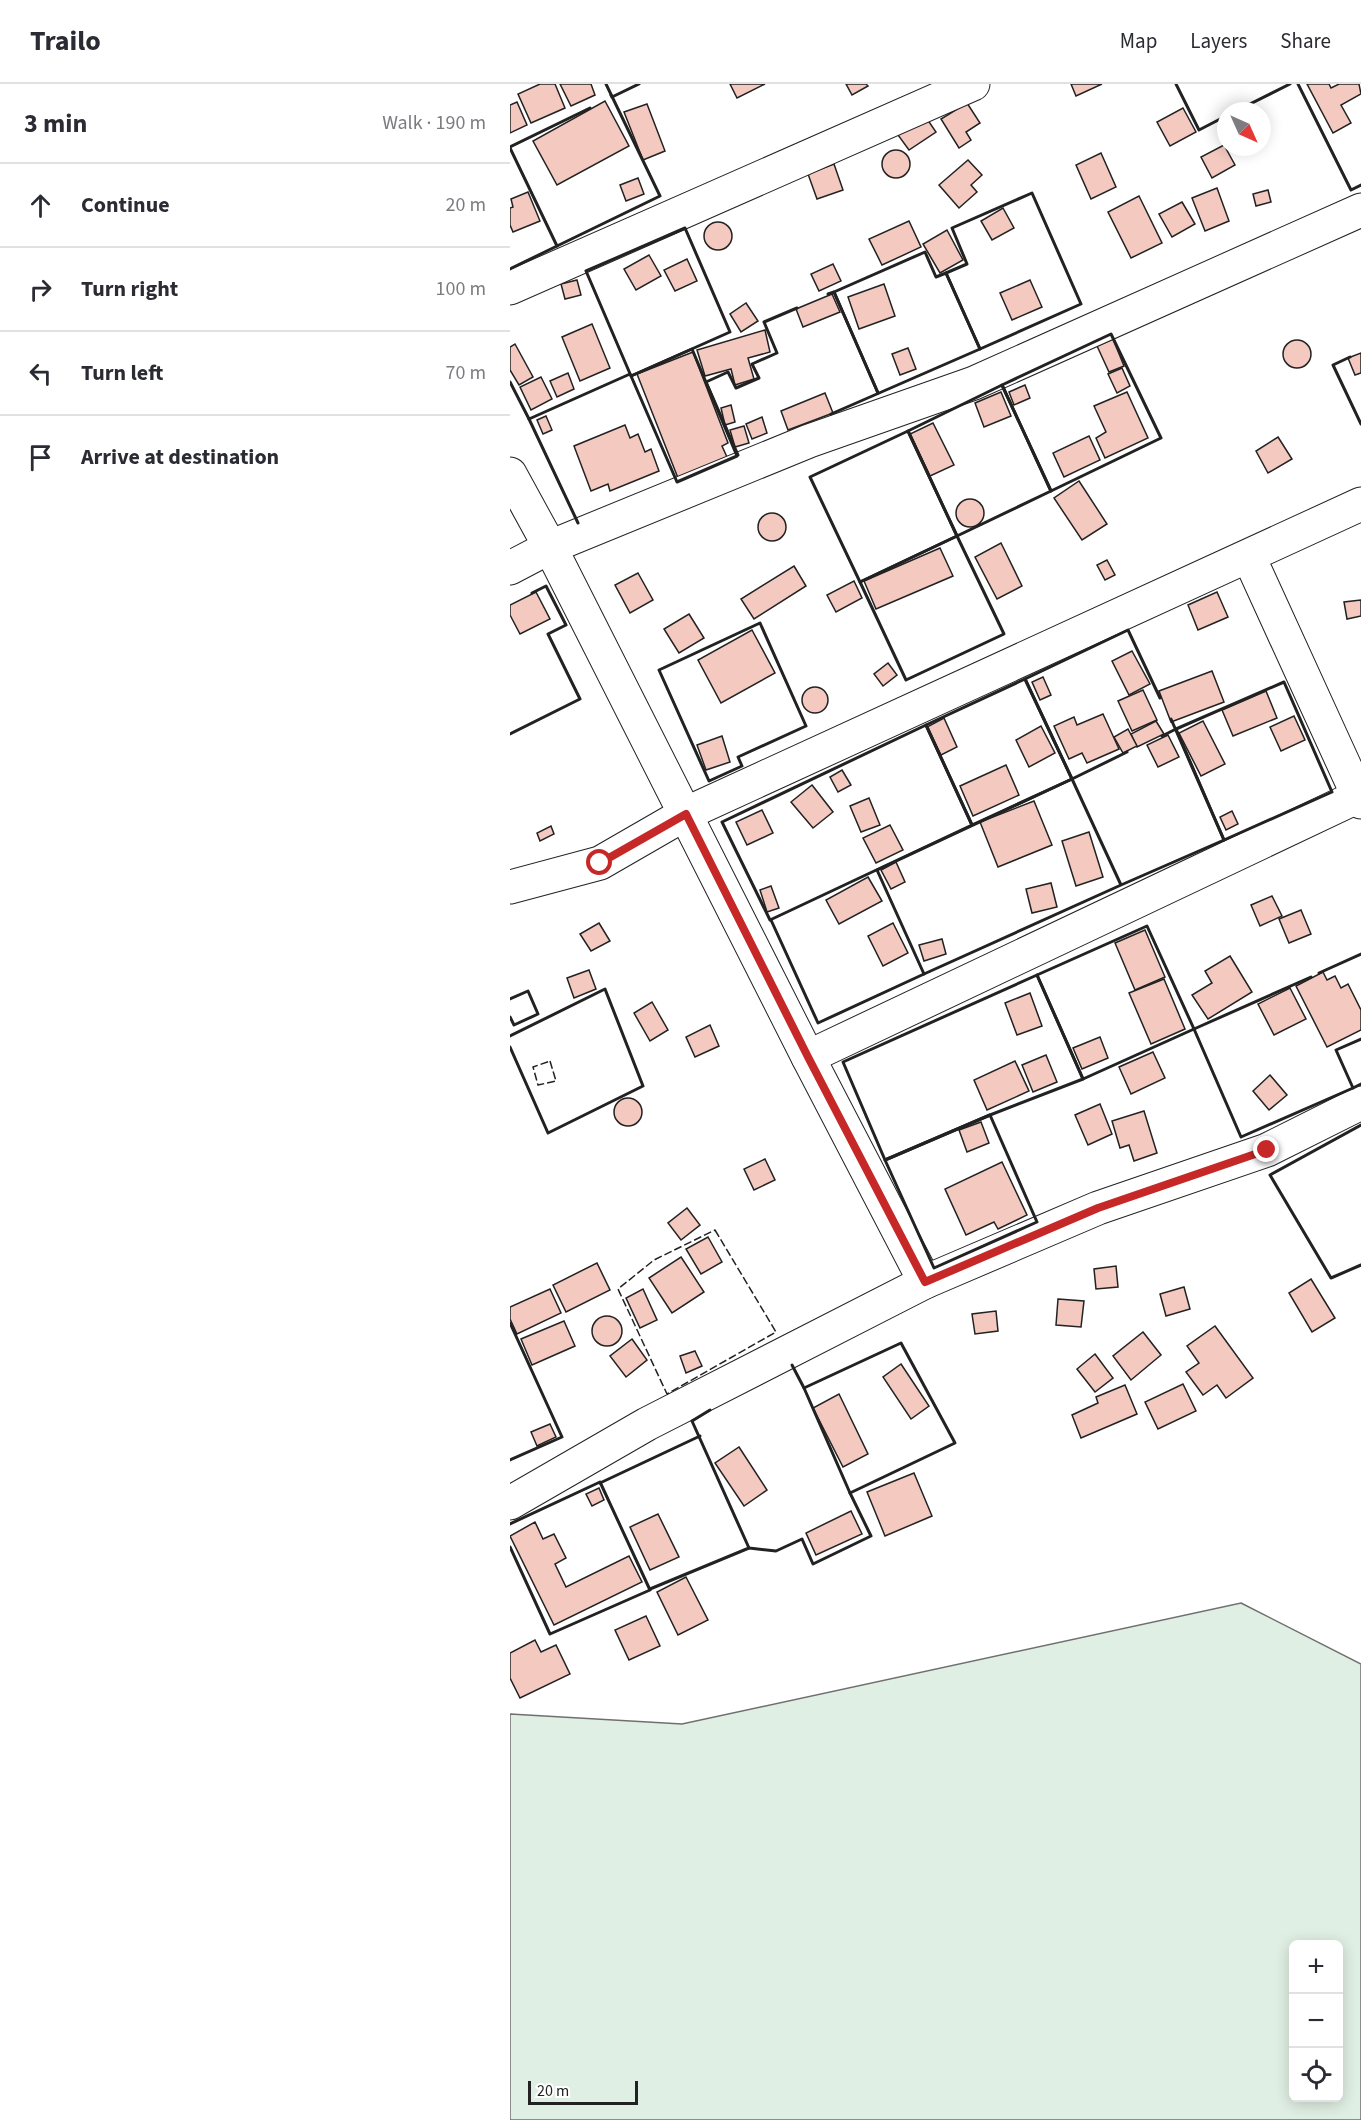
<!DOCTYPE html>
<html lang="en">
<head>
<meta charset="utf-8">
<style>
	:root { --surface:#fff; --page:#f7f7f7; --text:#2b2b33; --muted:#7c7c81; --line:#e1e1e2 }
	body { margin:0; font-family:"Source Sans 3",sans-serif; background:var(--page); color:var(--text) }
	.controls { position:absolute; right:18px; bottom:18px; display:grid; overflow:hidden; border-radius:9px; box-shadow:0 3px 15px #0003 }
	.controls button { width:54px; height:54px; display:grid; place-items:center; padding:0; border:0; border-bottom:2px solid var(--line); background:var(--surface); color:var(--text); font:30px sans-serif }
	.compass { position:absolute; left:707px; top:18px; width:54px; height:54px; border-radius:50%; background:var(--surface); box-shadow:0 3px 15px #0003; rotate:135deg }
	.scale { position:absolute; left:18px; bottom:15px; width:110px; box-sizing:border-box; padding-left:6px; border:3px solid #222; border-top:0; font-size:16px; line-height:21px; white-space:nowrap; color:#222; -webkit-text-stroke:4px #fff; paint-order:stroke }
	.stop { position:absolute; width:18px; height:18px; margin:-14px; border:4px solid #c62828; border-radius:50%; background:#fff }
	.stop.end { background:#c62828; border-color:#fff; box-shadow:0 2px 6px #0008 }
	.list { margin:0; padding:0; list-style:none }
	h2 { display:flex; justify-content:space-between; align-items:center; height:78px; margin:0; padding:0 24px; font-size:26px }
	h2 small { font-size:20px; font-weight:400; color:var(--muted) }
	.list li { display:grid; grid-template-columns:39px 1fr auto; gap:18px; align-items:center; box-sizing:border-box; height:84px; padding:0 24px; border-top:2px solid var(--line) }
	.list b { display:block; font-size:22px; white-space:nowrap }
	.list em { font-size:20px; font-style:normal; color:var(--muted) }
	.icon { flex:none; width:33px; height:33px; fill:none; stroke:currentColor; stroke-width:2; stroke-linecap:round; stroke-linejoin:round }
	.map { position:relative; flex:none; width:851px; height:2036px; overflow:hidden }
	header { display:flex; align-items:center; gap:36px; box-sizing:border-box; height:84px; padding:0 30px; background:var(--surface); border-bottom:2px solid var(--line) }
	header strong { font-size:28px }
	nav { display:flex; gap:33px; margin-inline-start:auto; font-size:21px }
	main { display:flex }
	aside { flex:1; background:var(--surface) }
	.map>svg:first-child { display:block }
	.green { fill:#e0efe3; stroke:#6f6f6f; stroke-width:1.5; fill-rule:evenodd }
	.building { fill:#f3c9c0; stroke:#222; stroke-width:1.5 }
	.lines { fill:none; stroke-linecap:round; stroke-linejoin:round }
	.minor-casing { stroke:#222; stroke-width:35 }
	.minor { stroke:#fff; stroke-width:33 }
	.fence { stroke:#222; stroke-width:1.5; stroke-dasharray:8 3; stroke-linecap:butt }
	.wall { stroke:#222; stroke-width:3 }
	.route { stroke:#c62828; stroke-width:8 }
</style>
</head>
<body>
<header>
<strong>Trailo</strong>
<nav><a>Map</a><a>Layers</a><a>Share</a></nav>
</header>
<main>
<aside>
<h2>3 min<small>Walk · 190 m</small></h2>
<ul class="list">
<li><svg class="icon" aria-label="ahead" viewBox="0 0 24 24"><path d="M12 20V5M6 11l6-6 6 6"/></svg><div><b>Continue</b></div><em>20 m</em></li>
<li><svg class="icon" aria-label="right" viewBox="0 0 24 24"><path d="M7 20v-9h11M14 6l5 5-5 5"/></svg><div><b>Turn right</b></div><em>100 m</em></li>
<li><svg class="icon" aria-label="left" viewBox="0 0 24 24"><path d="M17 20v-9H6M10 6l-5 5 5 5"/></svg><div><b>Turn left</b></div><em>70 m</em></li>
<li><svg class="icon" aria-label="arrive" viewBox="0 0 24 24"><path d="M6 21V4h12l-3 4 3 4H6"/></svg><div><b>Arrive at destination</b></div></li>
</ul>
</aside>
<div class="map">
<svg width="851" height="2036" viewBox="0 0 851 2036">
	<rect width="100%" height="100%" fill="#fff"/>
	<path class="green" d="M731 1519 851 1580V2036H0V1630L172 1640ZM784 1860H828V2014H784Z"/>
	<g class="building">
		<polygon points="30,0 45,0 55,24 21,39 8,10"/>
		<polygon points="50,0 81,0 85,11 61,22"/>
		<polygon points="220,0 255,0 227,14"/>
		<polygon points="336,0 356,0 358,2 342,11"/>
		<polygon points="561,0 592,0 566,12"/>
		<polygon points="797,0 819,0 821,4 829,0 849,0 851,10 831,21 841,39 823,49"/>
		<polygon points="95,17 119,62 47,101 23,57"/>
		<polygon points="7,18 17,41 0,49 0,21"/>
		<polygon points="457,19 470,39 456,48 461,56 449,64 431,35"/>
		<polygon points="137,20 155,67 133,76 114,28"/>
		<polygon points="673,24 686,48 660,62 647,38"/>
		<polygon points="415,32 426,48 399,66 388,51"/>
		<polygon points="714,61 725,81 702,94 691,73"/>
		<circle cx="386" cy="80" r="14"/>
		<polygon points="591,69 606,103 581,115 566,81"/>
		<polygon points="458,76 472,91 461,101 467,108 449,124 429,101"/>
		<polygon points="324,80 333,106 307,115 298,90"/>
		<polygon points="128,94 134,110 116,117 110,101"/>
		<polygon points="707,104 719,137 695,147 682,114"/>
		<polygon points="758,106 761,118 746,122 743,110"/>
		<polygon points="18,108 30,137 3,148 0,141 0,124 3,123 1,115"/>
		<polygon points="629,112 652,159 621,174 598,128"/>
		<polygon points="672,118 685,140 662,153 649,130"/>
		<polygon points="493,124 504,144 482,156 471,137"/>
		<polygon points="399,137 411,163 372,181 359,155"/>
		<circle cx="208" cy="152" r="14"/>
		<polygon points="437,146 453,176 430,189 413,160"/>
		<polygon points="139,171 151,192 126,206 114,185"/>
		<polygon points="177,175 187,197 165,207 154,186"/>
		<polygon points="323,180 331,197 309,207 301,190"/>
		<polygon points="67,196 71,211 55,215 51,200"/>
		<polygon points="520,196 532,223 502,236 490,209"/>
		<polygon points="374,200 385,232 349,245 338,213"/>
		<polygon points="322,210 330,228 293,243 286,225"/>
		<polygon points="236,219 248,237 231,248 220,230"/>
		<polygon points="82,240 100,284 70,297 52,253"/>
		<polygon points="255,246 260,268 238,274 244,295 225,301 221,285 195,292 187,266"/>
		<polygon points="603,255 614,282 599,288 587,262"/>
		<circle cx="787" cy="270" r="14"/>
		<polygon points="5,260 23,293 9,301 0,286 0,263"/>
		<polygon points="398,264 406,285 390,291 382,270"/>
		<polygon points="183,268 218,359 212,362 217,373 168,394 127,290"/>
		<polygon points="851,269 851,289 845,291 838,274"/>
		<polygon points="612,284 620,302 607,309 598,290"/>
		<polygon points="58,289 64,305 47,313 40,297"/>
		<polygon points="31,293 42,315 21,326 10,303"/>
		<polygon points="515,301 520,314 504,321 499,308"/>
		<polygon points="491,308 501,332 474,343 465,319"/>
		<polygon points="617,308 638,354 595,374 586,354 596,348 584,322"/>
		<polygon points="315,309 323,329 278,346 271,327"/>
		<polygon points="221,321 225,338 215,341 211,324"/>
		<polygon points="36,332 42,346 33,350 27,336"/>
		<polygon points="252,333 257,349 242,355 236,340"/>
		<polygon points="423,339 444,381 420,392 400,350"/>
		<polygon points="115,341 120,354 128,350 135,368 141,365 149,387 100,407 98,400 81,407 64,362"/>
		<polygon points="234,342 239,359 225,363 220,346"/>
		<polygon points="579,352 590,376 554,393 543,369"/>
		<polygon points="768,353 782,375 758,389 746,367"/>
		<polygon points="569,397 597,440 572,456 544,414"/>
		<circle cx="460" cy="429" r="14"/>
		<circle cx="262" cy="443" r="14"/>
		<polygon points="491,459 512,502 487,515 465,473"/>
		<polygon points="430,464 443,492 366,525 354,497"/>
		<polygon points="597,476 605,491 595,496 587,481"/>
		<polygon points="284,482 296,502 244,535 231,515"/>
		<polygon points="128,489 143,516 120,529 105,501"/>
		<polygon points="344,497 352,514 326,528 317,511"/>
		<polygon points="26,508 40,535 10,550 0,531 0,521"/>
		<polygon points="707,508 718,533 688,546 678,521"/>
		<polygon points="851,516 851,532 837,535 834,518"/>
		<polygon points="179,530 194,554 169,569 154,545"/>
		<polygon points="242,546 265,589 211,619 188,576"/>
		<polygon points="622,567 640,600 619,611 602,577"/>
		<polygon points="378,579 387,591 373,602 364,590"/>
		<polygon points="702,587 714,618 661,638 649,607"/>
		<polygon points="533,593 541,611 530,616 522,598"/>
		<circle cx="305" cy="616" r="13"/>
		<polygon points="633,606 647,636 622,647 608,617"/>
		<polygon points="756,607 767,634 723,652 712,626"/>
		<polygon points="593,630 609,665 577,679 572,669 559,675 544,642 564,633 567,641"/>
		<polygon points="784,632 795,656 771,667 760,643"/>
		<polygon points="434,634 447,663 431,671 417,643"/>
		<polygon points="646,637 654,650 627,663 621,650"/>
		<polygon points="693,637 715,680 691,692 669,649"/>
		<polygon points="531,642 545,669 519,683 506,656"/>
		<polygon points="618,645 627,662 613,669 604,653"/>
		<polygon points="658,651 669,673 648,683 637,661"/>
		<polygon points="212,652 220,678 196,686 187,661"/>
		<polygon points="496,681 509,711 463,732 450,702"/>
		<polygon points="332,686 341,701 328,708 320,693"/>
		<polygon points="302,701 323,728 303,744 281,718"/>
		<polygon points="359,714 370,741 351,748 340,722"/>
		<polygon points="524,717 542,761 488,783 470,738"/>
		<polygon points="252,726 263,749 237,761 226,738"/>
		<polygon points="722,727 728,740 716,746 710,733"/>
		<polygon points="380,741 393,766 366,779 353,754"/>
		<polygon points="41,742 44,750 30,757 27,749"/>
		<polygon points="579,748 593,793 566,802 552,757"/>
		<polygon points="386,778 395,798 381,805 371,786"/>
		<polygon points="358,793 372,817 329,840 316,816"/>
		<polygon points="541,799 547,823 522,829 516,805"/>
		<polygon points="261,802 269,824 257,828 250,806"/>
		<polygon points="762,812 772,832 750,842 741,821"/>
		<polygon points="791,826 801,850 779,859 769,835"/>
		<polygon points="89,839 100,857 81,867 70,850"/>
		<polygon points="383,839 398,869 373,882 358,852"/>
		<polygon points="635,846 655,893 625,906 605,859"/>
		<polygon points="432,855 436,870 414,877 409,861"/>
		<polygon points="720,872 742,908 698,935 682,911 702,899 695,887"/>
		<polygon points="79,886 86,905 64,914 57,894"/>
		<polygon points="813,888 817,896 825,892 831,904 838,900 851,926 851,946 817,963 786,902"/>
		<polygon points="654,895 675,945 641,960 619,909"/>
		<polygon points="780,904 796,935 764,951 748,920"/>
		<polygon points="520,909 532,942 507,951 495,919"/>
		<polygon points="142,918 158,946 140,957 124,929"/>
		<polygon points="200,941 209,962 185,973 176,953"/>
		<polygon points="590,953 598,974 572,985 563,964"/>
		<polygon points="643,968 655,994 621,1010 609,983"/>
		<polygon points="536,971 547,998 523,1008 512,981"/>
		<polygon points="505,977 519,1007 477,1026 464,996"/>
		<polygon points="760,991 777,1011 759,1026 743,1007"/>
		<circle cx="118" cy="1028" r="14"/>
		<polygon points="590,1020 602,1050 578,1061 565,1031"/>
		<polygon points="634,1027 647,1069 624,1077 619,1061 610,1064 602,1037"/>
		<polygon points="471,1038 479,1059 457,1068 449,1046"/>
		<polygon points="255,1075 265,1096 244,1106 234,1085"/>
		<polygon points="492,1078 517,1131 488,1145 484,1138 456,1151 435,1105"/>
		<polygon points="177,1124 190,1141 171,1156 158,1139"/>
		<polygon points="198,1153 212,1178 191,1190 176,1165"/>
		<polygon points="171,1173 194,1208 162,1229 139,1194"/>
		<polygon points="87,1179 100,1206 56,1228 43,1201"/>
		<polygon points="606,1182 608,1203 586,1205 584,1185"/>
		<polygon points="801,1195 825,1234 802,1248 779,1209"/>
		<polygon points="674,1203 680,1225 656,1232 650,1210"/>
		<polygon points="40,1205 51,1229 7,1250 0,1235 0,1223"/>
		<polygon points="133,1205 147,1236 130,1244 116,1214"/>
		<polygon points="548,1215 574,1217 571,1243 546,1241"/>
		<polygon points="486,1227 488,1247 465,1250 462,1230"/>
		<circle cx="97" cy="1247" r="15"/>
		<polygon points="54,1237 65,1262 22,1281 11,1255"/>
		<polygon points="705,1242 743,1294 716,1314 707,1301 693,1311 676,1288 689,1279 677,1262"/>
		<polygon points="633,1248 651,1271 621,1296 603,1272"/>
		<polygon points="122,1255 137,1276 116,1293 100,1272"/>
		<polygon points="185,1267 192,1282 176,1289 170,1272"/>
		<polygon points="585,1270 603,1294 585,1308 567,1285"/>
		<polygon points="391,1280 419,1322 401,1335 373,1293"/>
		<polygon points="673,1300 686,1327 648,1345 635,1318"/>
		<polygon points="615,1301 627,1330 571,1354 562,1331 588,1319 586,1313"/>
		<polygon points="329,1310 358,1370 333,1383 303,1324"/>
		<polygon points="40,1340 46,1353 27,1362 21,1348"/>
		<polygon points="229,1363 257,1406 234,1422 205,1379"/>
		<polygon points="404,1389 422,1432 375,1452 357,1408"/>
		<polygon points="89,1404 94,1416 82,1422 76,1410"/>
		<polygon points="341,1427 352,1450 306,1471 296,1449"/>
		<polygon points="148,1430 169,1473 140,1486 120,1443"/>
		<polygon points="25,1438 33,1455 44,1450 56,1474 45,1480 56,1503 119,1472 132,1498 44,1541 0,1452"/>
		<polygon points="176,1493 198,1536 168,1551 147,1508"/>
		<polygon points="136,1532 150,1562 119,1576 105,1546"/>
		<polygon points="25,1556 31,1568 46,1561 60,1590 10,1614 0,1594 0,1569"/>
	</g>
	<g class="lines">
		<defs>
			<g id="minor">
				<polyline points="0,204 463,0"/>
				<polyline points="0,390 40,463 298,973 415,1198"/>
				<polyline points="739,473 851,718"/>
				<polyline points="0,484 40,463 299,357 464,299 851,126"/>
				<polyline points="0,803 90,779 175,730 851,420"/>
				<polyline points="298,973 851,711"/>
				<polyline points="0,1419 137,1340 415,1198 588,1124 757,1066 851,1019"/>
			</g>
		</defs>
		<use href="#minor" class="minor-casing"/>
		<use href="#minor" class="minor"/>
		<g class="fence">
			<polygon points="40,977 46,997 28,1001 23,983"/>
			<polygon points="205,1146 266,1248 157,1310 108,1205 144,1176"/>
		</g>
		<g class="wall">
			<polyline points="666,0 689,46 716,32"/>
			<polyline points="788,0 841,106 851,101"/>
			<polyline points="101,11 102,13 129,0"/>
			<polyline points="726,27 780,0"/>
			<polyline points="0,63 80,24"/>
			<polyline points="0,64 47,162 150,112 96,0"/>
			<polygon points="522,109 571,220 470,265 436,189 457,180 442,144"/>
			<polygon points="175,144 220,248 121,292 76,187"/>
			<polyline points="0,185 47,162"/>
			<polyline points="318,210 324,208 368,309"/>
			<polygon points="601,250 651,354 541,407 492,301"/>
			<polygon points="182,265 227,372 167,398 121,292"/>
			<polyline points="840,273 823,281 851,340"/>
			<polyline points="0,298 19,335 120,290"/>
			<polygon points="492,301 541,407 447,452 398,347"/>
			<polyline points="321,330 470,265 436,189 426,193 415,168 324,208 368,309"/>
			<polyline points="19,335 68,439"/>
			<polygon points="398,347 447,452 350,498 300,393"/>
			<polyline points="228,371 196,298 218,288 226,304 249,294 242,280 267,269 254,238 287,224"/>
			<polygon points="447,452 494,550 396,596 350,498"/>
			<polygon points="250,539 296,642 228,673 232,682 199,697 149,586"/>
			<polygon points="515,595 562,695 462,741 416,641"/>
			<polygon points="774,598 822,708 714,756 666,645"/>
			<polygon points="416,641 462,741 260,836 212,738"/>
			<polyline points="0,650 70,615 38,550 56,541 36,502 22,509"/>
			<polyline points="652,652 666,645"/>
			<polyline points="617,668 562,695 515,595 618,546 650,614"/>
			<polyline points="611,801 414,890 367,786 562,695 611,801 714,756 661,635"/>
			<polyline points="261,836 308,939 414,890"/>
			<polygon points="637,842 684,945 573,995 527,891"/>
			<polyline points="809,889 851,870"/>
			<polygon points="527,891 573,995 480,1031 375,1076 333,978"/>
			<polyline points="801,893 684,945 731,1053 843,1004 826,966 851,955"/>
			<polyline points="0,915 18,907 28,930 4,941 0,933"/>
			<polyline points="0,952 95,905 133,1002 38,1049 0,963"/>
			<polyline points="843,1004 851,1000"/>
			<polygon points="480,1031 527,1138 424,1184 375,1076"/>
			<polyline points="851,1041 760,1091 821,1194 851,1181"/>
			<polyline points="0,1239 52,1353 0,1376"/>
			<polygon points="391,1259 445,1359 340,1409 294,1304"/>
			<polyline points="282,1281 294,1304"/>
			<polyline points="200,1326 182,1337 239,1464 266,1467 292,1455 303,1480 361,1452 340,1409"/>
			<polyline points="90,1399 190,1352"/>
			<polyline points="0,1440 90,1398 140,1506 40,1550 0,1463"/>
			<polyline points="140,1505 239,1464"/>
		</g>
	</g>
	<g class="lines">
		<polyline class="route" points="90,779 176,730 298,973 415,1198 588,1124 757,1066"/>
	</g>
</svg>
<div class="controls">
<button>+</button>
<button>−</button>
<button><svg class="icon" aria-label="locate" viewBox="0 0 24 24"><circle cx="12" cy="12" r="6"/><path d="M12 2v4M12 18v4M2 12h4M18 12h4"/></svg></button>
</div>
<svg class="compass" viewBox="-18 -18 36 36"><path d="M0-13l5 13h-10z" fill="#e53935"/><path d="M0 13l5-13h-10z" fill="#7c7c81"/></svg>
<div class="scale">20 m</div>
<div class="stop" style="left:90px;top:779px"></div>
<div class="stop end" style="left:757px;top:1066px"></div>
</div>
</main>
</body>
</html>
